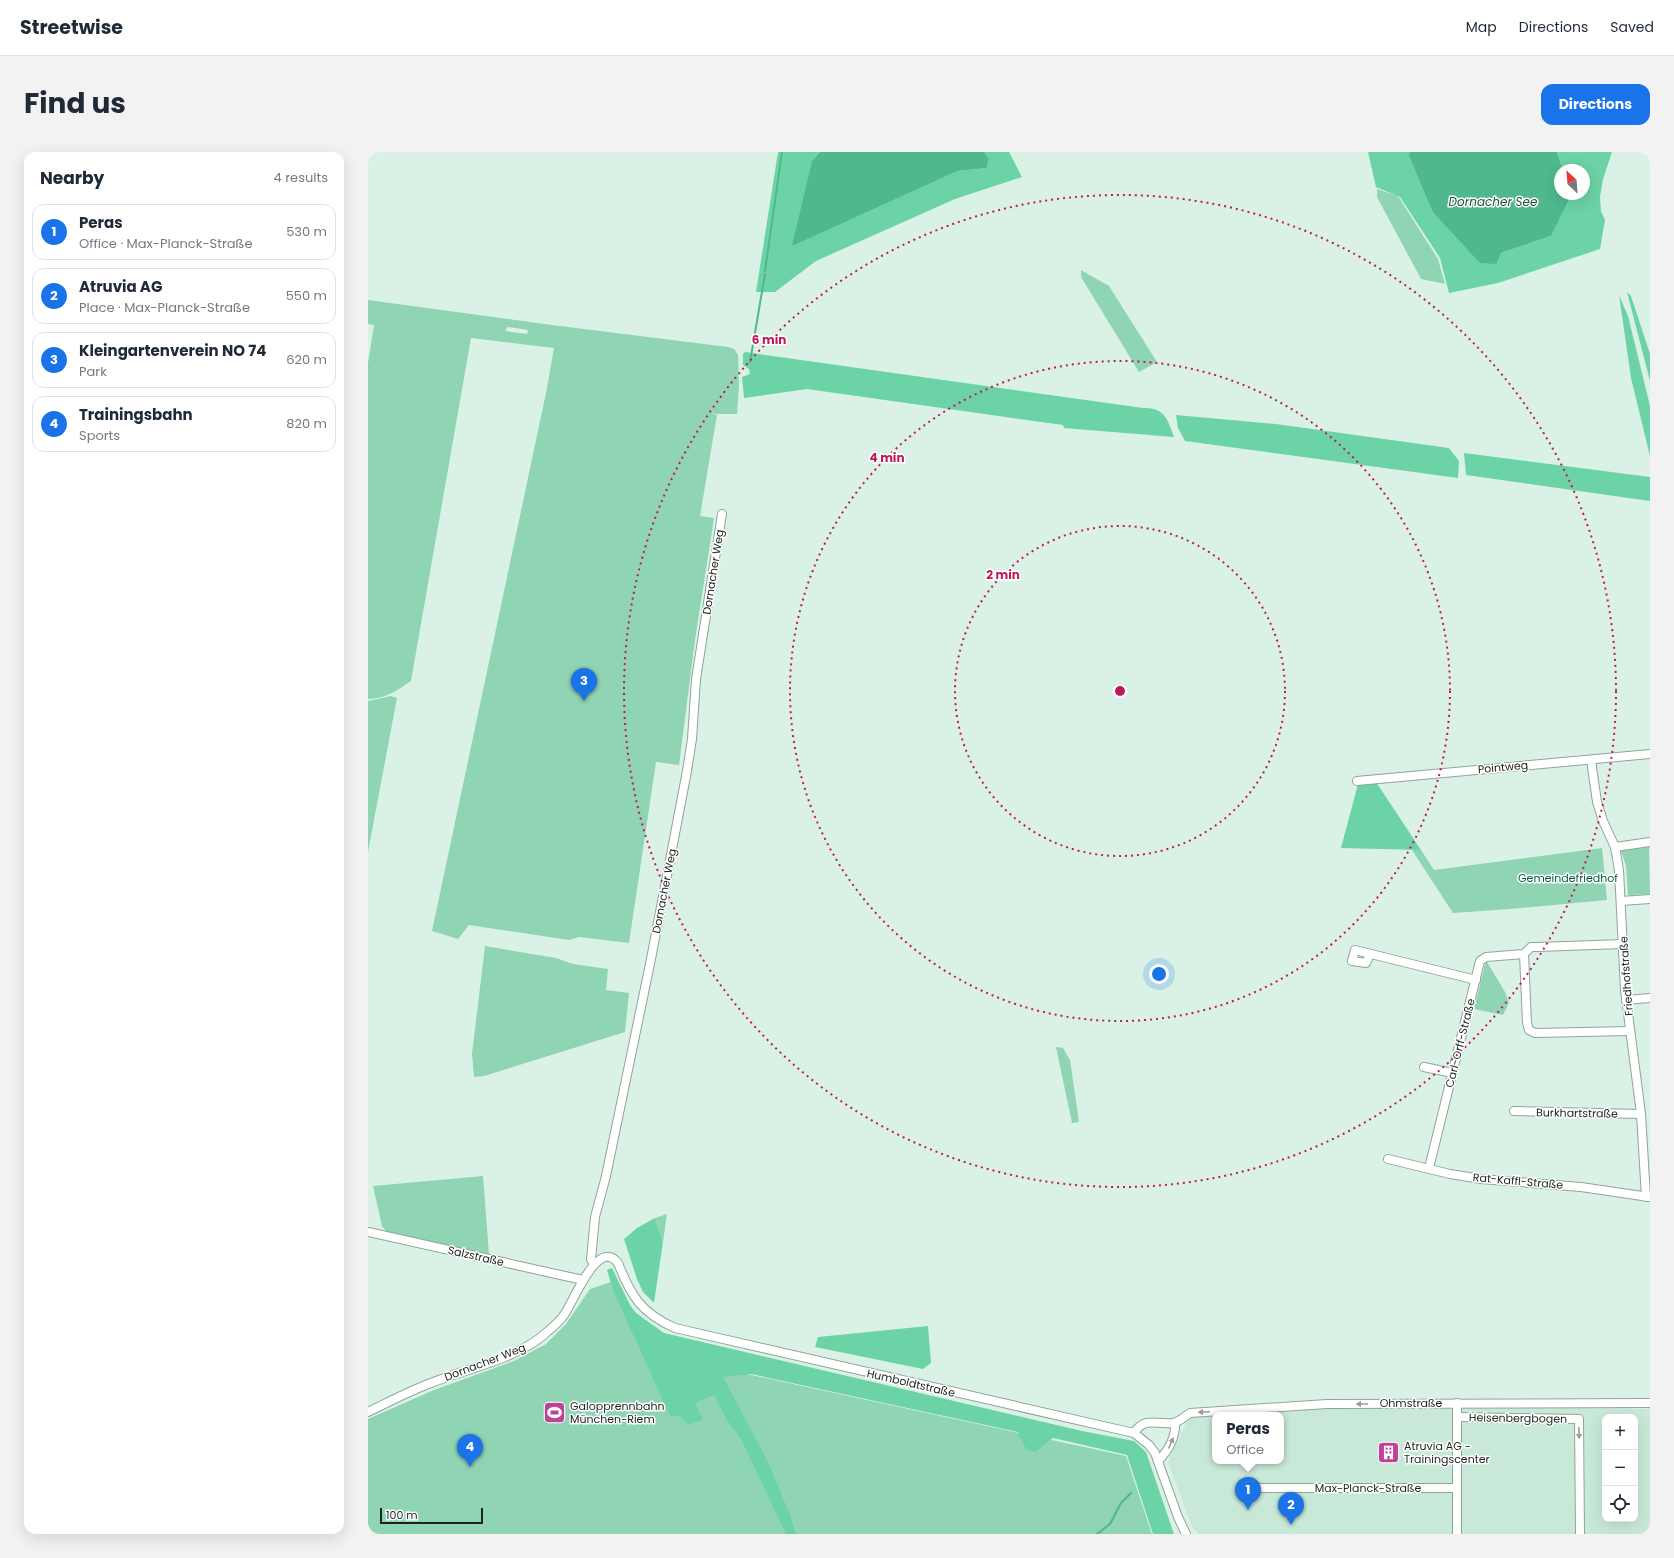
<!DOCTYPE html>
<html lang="en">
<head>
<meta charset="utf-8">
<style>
	:root { --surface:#fff; --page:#f2f2f3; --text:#1f2937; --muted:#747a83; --line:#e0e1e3; --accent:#1a73e8 }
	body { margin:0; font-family:Poppins,sans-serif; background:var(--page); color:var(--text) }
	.controls { position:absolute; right:12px; bottom:12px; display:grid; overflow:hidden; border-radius:8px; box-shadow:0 4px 16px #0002 }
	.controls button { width:36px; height:36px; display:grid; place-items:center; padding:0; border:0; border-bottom:1px solid var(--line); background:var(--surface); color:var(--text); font:20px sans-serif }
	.compass { position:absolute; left:1186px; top:12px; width:36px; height:36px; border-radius:50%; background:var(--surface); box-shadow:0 4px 16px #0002; rotate:334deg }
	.scale { position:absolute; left:12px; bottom:10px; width:103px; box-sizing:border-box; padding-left:4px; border:2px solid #1a231e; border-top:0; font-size:11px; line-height:14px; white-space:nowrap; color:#1a231e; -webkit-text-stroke:3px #fff; paint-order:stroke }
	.you { position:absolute; left:791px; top:822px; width:14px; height:14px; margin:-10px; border:3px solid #fff; border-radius:50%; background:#1a73e8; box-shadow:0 0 0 6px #1a73e833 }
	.badge { display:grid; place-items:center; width:26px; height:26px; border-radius:50%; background:var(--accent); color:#fff; font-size:13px; font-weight:700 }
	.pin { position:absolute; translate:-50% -33px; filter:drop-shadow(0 1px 2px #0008) }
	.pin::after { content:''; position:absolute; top:21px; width:14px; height:12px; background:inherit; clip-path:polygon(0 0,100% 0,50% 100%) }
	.popup { position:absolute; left:844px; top:1260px; width:72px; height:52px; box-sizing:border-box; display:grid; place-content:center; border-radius:8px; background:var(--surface); filter:drop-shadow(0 1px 3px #0005); font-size:13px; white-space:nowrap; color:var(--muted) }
	.popup b { font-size:15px; color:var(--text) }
	.popup::after { content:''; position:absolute; left:50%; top:100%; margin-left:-8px; border:8px solid transparent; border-top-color:var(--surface) }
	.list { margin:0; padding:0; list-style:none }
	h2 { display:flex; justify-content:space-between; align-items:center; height:52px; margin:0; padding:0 16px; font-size:17px }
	h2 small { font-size:13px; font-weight:400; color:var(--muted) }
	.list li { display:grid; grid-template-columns:26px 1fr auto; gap:12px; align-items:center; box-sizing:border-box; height:56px; margin:0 8px 8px; padding:0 8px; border:1px solid var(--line); border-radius:12px }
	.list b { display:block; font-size:15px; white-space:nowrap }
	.list p { margin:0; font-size:13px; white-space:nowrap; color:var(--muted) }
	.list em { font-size:13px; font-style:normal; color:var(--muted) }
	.icon { flex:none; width:22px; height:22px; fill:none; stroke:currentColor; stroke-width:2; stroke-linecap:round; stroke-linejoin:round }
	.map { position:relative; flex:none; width:1282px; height:1382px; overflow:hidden; border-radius:12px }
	header { display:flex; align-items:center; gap:24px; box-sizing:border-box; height:56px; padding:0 20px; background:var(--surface); border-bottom:1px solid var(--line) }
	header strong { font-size:19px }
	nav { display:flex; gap:22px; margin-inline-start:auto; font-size:14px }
	.intro { display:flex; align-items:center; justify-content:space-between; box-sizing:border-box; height:96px; padding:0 24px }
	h1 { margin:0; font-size:28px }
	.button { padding:10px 18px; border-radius:12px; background:var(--accent); color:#fff; font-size:14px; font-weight:700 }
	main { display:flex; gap:24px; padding:0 24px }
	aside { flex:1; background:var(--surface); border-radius:12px; box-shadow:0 4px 16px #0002 }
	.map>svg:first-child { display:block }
	.built { fill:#c8e9d8; fill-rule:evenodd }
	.green { fill:#8fd4b3; fill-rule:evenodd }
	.forest { fill:#6cd3a6 }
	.water { fill:#4fb88c }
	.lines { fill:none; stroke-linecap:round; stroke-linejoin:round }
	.stream { stroke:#4fb88c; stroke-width:2 }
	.street-casing { stroke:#8fa59a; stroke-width:10 }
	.street { stroke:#fff; stroke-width:8 }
	.oneway { fill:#989c9a }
	.ring { fill:none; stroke:#c2185b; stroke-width:2; stroke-dasharray:2 4 }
	.labels { text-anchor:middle; stroke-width:3; stroke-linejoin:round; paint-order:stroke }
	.street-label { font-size:11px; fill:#1a231e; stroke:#fff }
	.park-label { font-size:11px; fill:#01593d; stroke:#fff }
	.poi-label { font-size:11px; fill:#1a231e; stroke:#fff; text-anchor:start }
	.water-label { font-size:12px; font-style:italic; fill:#25503d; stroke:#fff }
	.centre { fill:#c2185b; stroke:#fff; stroke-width:2 }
	.ring-label { font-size:12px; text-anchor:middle; font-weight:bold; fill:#c2185b; stroke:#fff; stroke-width:3; stroke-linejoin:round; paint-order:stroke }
</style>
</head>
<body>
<header>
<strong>Streetwise</strong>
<nav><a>Map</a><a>Directions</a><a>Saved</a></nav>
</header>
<div class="intro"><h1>Find us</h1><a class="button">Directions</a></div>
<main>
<aside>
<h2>Nearby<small>4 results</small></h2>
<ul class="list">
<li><span class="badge">1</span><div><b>Peras</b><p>Office · Max-Planck-Straße</p></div><em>530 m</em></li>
<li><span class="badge">2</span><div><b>Atruvia AG</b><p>Place · Max-Planck-Straße</p></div><em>550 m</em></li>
<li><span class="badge">3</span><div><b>Kleingartenverein NO 74</b><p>Park</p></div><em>620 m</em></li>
<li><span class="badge">4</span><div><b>Trainingsbahn</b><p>Sports</p></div><em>820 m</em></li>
</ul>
</aside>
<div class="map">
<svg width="1282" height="1382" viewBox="0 0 1282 1382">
	<rect width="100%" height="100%" fill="#daf2e6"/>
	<path class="built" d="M1084 1254 1282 1257V1382H831L824 1375 800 1310 822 1263 918 1257ZM847 1263H913V1309H847ZM1237 1265H1267V1367H1237Z"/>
	<g class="green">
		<polygon points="1009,37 1030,44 1070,107 1077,132 1053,127 1009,45"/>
		<polygon points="713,118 741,134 789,210 771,220 713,125"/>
		<path d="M0 148 184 173 360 195 366 197 370 203 371 234 369 262H346V260L345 262 349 263 332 364 346 366 327 488 311 613 288 610 261 791 211 785 201 788 101 773 90 787 64 779 178 241 186 196 103 186 43 529C30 538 17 547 0 547V211L6 173 0 172ZM140 175 160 178 159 182 137 179Z"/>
		<polygon points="23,544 29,546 0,700 0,549"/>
		<polygon points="1281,694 1282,742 1260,743 1258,714 1253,699"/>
		<polygon points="1234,696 1239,748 1142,757 1085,761 1044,698 1053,698 1066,718"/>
		<polygon points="117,794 188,806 205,812 240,817 238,838 261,841 257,880 116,924 106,925 104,902"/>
		<polygon points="1119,810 1137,840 1141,851 1135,863 1106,857 1117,812"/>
		<polygon points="688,895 695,896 702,908 711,970 704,971"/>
		<polygon points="115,1024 121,1103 20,1081 14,1074 5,1034"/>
		<polygon points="299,1062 295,1090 287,1066"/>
		<polygon points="246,1129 273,1175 319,1209 758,1304 784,1382 0,1382 0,1267 66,1238 146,1209 178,1192 198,1172 222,1137"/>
	</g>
	<g class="forest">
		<polygon points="410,0 452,0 444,9 589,19 619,16 621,7 616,0 641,0 654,25 587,47 448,109 407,140 388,140"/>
		<polygon points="1000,0 1042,0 1040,2 1064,59 1133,101 1183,84 1202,42 1216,42 1216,18 1195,18 1189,0 1244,0 1235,27 1232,45 1233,59 1237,68 1232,97 1130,131 1081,141 1072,106 1032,45 1008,35"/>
		<polygon points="1259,140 1263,144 1282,202 1282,229"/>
		<polygon points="1251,143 1260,164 1282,254 1282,304 1263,226"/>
		<path d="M377 200 775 256C797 256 799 266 806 285L696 276 695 273 439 237 376 246 374 225 382 222 381 217 375 213V202Z"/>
		<polygon points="808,263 908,272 1081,296 1091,309 1090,326 817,289 810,276"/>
		<polygon points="1096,301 1282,325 1282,349 1098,323"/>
		<polygon points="1008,630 1053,698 973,696 990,632"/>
		<polygon points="287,1066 295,1090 286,1151 275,1140 269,1127 256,1087 269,1076"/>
		<polygon points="244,1116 262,1153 268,1161 296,1181 714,1279 766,1289 778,1300 806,1382 785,1382 759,1303 685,1286 667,1300 658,1297 650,1280 383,1222 355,1225 400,1310 422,1363 428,1382 418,1382 373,1287 359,1268 346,1243 327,1251 335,1267 321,1273 312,1264 302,1264 245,1138 239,1118"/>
		<polygon points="560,1174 563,1211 555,1217 447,1195 450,1185"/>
	</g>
	<g class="water">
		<polygon points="452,0 616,0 621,7 619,16 589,19 424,94 444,9"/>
		<polygon points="1042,0 1189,0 1195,18 1192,18 1192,42 1202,42 1203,43 1183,84 1133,101 1128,112 1112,111 1064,59 1040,2"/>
	</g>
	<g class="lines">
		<g class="stream">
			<polyline points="397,119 414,0"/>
			<polyline points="382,210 397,122"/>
			<polyline points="729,1382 742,1372 753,1351 763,1341"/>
		</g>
		<defs>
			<g id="street">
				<polyline points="1223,608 1229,650 1235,669 1247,695 1251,718 1257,838 1273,962 1278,1045"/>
				<polyline points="989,629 1282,602"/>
				<polyline points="1247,695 1282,690"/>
				<polyline points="1253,749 1282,747"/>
				<polyline points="1255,792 1169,795 1163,795 1156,802 1159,871 1161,878 1167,881 1262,879"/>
				<polyline points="1002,802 998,811 984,809 987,798 1108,828"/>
				<polyline points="1258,848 1282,846"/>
				<polyline points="1056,915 1085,921"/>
				<polyline points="1146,959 1273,962"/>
				<polyline points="1020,1007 1082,1022 1113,1027 1213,1035 1281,1045"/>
				<polyline points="1061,1016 1112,809 1118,805 1156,802"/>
				<polyline points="0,1080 215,1128"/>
				<polyline points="226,1113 223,1107 227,1065 238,1024 283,807 319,619 324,587 328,527 354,362"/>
				<path d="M0 1260C21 1250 41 1239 63 1231 98 1217 152 1206 179 1180 185 1175 192 1169 196 1163 205 1151 230 1084 250 1111 263 1144 273 1161 307 1176L766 1281 781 1293 787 1301 810 1365 818 1382"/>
				<polyline points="1089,1265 1211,1267 1212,1382"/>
				<path d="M766 1281C777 1264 788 1273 805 1271 811 1270 817 1264 822 1261L959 1252 1282 1251"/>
				<path d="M790 1309C800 1299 808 1285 807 1271"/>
				<circle cx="881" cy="1336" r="6"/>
				<polyline points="887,1336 1089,1336"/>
				<polyline points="1089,1382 1089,1251"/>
			</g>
		</defs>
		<use href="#street" class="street-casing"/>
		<use href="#street" class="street"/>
	</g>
	<defs><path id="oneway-solid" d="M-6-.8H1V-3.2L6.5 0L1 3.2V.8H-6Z"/></defs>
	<g class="oneway">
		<use href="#oneway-solid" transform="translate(994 1252) rotate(180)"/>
		<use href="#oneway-solid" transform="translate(836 1260) rotate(177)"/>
		<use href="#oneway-solid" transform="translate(1211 1281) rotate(89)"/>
		<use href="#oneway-solid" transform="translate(803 1291) rotate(-66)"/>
	</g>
	<g class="ring">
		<circle cx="752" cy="539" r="165"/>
		<circle cx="752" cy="539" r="330"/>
		<circle cx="752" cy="539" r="496"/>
	</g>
	<defs>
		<symbol id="stadium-square" viewBox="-11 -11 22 22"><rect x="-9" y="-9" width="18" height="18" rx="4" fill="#be4396" stroke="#fff"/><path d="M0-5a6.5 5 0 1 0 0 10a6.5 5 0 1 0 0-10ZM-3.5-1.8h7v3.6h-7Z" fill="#fff"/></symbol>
		<symbol id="building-square" viewBox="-11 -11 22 22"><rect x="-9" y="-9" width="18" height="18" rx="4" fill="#be4396" stroke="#fff"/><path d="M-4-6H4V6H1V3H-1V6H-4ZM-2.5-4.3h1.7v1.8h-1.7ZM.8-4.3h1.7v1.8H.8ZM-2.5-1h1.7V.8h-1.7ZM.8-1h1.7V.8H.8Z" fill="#fff"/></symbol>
	</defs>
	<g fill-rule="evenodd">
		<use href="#stadium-square" x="174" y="1248" width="25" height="25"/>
		<use href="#building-square" x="1008" y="1288" width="25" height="25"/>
	</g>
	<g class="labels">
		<g class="street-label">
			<text transform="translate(345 420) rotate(-81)" y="4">Dornacher Weg</text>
			<text transform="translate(1135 615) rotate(-5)" y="4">Pointweg</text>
			<text transform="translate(296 739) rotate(-79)" y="4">Dornacher Weg</text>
			<text transform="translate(1258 824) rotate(-94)" y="4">Friedhofstraße</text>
			<text transform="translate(1092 891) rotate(-76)" y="4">Carl-Orff-Straße</text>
			<text transform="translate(1209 961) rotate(1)" y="4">Burkhartstraße</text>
			<text transform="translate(1150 1029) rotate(5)" y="4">Rat-Kaffl-Straße</text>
			<text transform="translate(108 1104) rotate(13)" y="4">Salzstraße</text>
			<text transform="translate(117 1210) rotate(-21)" y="4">Dornacher Weg</text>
			<text transform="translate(543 1231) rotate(13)" y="4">Humboldtstraße</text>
			<text x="1043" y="1255">Ohmstraße</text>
			<text transform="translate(1150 1266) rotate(1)" y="4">Heisenbergbogen</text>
			<text x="1000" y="1340">Max-Planck-Straße</text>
		</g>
		<g class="park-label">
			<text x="1200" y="730">Gemeindefriedhof</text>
		</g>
		<g class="poi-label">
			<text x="202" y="1258">Galopprennbahn<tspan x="202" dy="13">München-Riem</tspan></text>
			<text x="1036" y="1298">Atruvia AG -<tspan x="1036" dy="13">Trainingscenter</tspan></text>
		</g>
		<g class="water-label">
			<text x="1125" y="54">Dornacher See</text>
		</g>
	</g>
	<circle cx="752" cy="539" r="6" class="centre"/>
	<g class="ring-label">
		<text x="401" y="192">6 min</text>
		<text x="519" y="310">4 min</text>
		<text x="635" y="427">2 min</text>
	</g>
</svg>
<div class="controls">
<button>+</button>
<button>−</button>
<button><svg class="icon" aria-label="locate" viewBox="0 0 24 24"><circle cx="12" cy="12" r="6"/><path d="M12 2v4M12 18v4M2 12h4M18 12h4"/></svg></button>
</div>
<svg class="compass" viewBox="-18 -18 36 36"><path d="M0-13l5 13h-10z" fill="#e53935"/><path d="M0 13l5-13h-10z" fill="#747a83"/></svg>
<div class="scale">100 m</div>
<div class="you"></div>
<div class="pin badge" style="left:880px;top:1358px">1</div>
<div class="popup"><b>Peras</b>Office</div>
<div class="pin badge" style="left:923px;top:1373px">2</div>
<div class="pin badge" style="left:216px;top:549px">3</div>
<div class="pin badge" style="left:102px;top:1315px">4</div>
</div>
</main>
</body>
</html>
